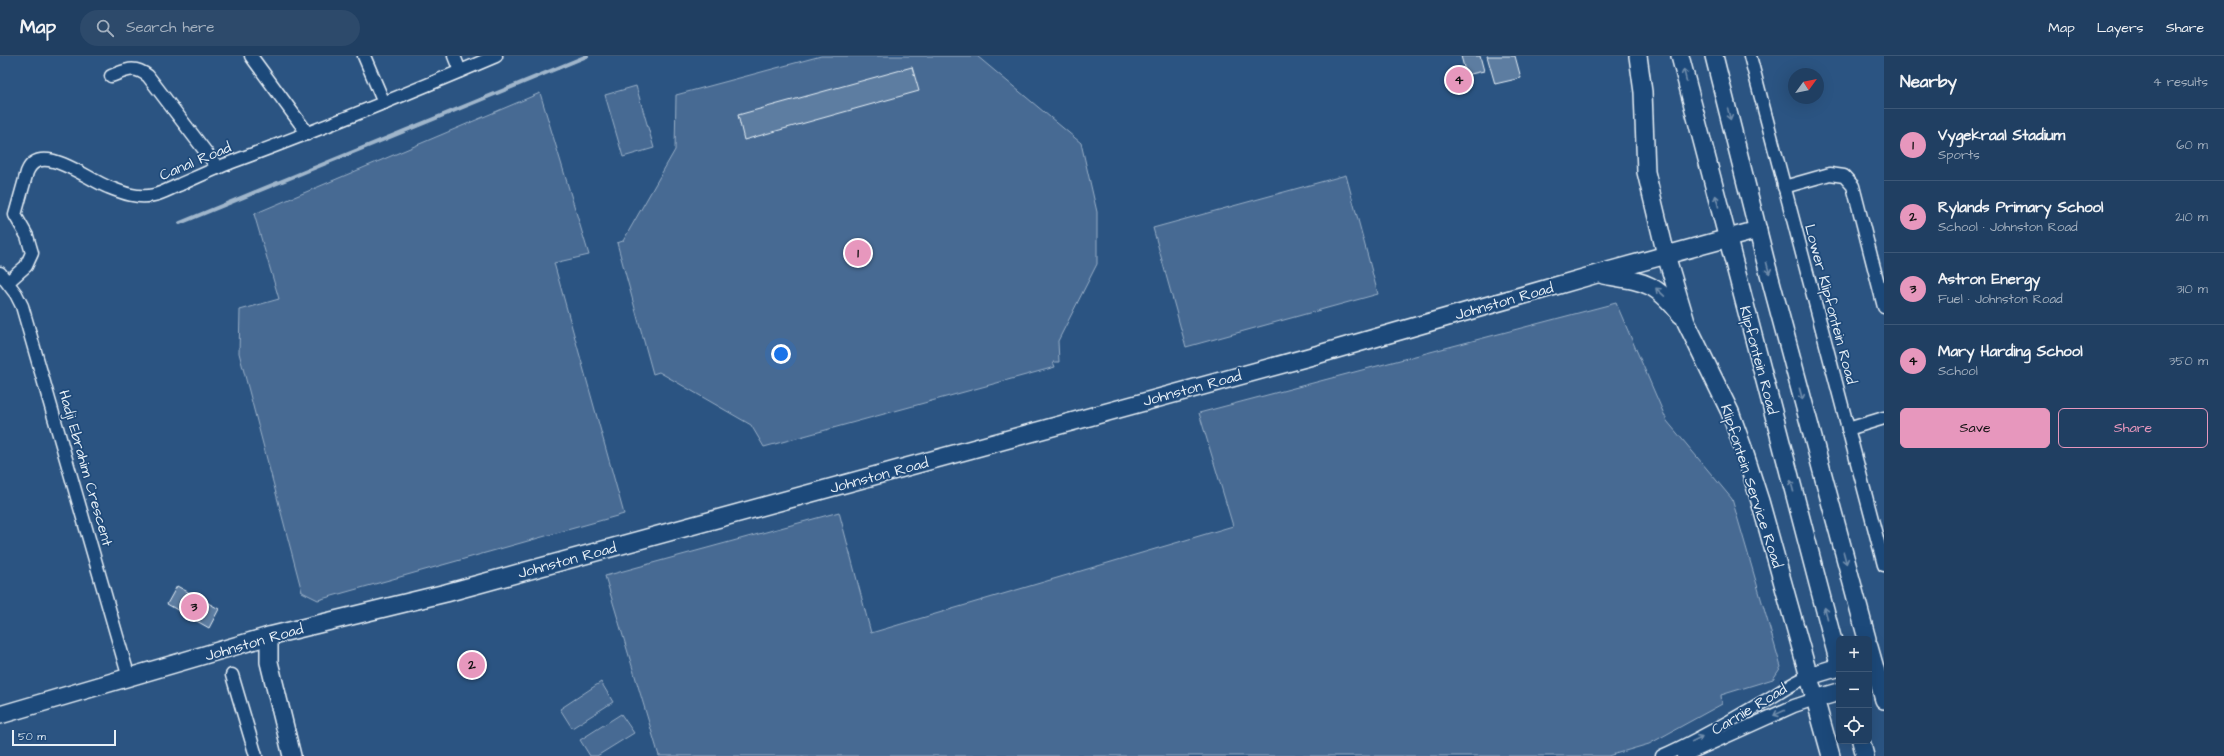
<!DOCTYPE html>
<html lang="en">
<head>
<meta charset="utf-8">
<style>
	:root { --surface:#203f62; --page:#2d4a6b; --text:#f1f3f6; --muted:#a2afbe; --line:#3d5877; --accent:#e797bd }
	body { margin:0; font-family:"Architects Daughter",sans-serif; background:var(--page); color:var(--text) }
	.controls { position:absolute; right:12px; bottom:12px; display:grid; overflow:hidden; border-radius:6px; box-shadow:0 4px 16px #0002 }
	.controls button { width:36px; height:36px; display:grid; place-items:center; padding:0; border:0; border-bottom:1px solid var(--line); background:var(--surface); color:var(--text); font:20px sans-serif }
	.compass { position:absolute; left:1788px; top:12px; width:36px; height:36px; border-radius:50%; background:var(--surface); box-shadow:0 4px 16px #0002; rotate:57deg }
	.scale { position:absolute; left:12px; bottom:10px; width:104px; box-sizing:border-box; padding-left:4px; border:2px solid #e8f1f8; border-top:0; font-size:11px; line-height:14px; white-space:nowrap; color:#e8f1f8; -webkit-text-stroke:3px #1f4a7a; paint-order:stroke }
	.you { position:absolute; left:781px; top:298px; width:14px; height:14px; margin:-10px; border:3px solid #fff; border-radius:50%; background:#1a73e8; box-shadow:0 0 0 6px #1a73e833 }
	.badge { display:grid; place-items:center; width:26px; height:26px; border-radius:50%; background:var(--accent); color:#111; font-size:13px; font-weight:700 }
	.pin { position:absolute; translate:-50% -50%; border:2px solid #fff; box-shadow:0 1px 4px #0006 }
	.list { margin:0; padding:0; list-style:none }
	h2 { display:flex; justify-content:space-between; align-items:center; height:52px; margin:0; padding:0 16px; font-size:17px }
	h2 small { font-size:13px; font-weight:400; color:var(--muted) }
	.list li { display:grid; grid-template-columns:26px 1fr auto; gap:12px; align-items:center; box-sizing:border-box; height:72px; padding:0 16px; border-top:1px solid var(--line) }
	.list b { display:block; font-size:15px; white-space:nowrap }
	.list p { margin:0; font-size:13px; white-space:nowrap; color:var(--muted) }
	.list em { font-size:13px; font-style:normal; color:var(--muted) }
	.actions { display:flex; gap:8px; padding:12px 16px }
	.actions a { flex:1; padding:9px 0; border:1px solid var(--accent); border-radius:6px; text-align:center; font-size:14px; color:var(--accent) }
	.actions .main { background:var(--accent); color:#111 }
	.icon { flex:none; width:22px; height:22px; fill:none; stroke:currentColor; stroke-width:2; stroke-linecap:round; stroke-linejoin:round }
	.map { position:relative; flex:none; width:1884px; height:700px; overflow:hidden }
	header { display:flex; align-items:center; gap:24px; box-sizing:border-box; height:56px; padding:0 20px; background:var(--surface); border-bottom:1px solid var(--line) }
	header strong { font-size:19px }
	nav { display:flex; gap:22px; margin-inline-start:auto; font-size:14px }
	.search { width:280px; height:36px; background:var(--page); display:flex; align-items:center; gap:10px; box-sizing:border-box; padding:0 14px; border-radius:22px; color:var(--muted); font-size:15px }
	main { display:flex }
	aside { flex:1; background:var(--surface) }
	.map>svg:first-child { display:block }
	.green { fill:#476b93; stroke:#98aec6 }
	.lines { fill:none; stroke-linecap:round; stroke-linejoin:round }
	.stream { stroke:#a0b6cb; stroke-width:4 }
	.building { fill:#5d7da1; stroke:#e8f1f8 }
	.street-casing { stroke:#e8f1f8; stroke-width:15 }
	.secondary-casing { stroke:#e8f1f8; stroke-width:20 }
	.street { stroke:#1f4a7a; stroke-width:12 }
	.secondary { stroke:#1f4a7a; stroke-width:17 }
	.oneway { stroke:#6f8dac }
	.labels { text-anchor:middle; stroke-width:3.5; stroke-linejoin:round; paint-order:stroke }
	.street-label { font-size:15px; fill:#e8f1f8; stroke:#1f4a7a }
</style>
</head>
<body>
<header>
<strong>Map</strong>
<div class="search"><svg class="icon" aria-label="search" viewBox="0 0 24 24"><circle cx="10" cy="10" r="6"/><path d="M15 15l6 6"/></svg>Search here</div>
<nav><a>Map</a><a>Layers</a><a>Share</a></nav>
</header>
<main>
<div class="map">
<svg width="1884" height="700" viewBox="0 0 1884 700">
	<rect width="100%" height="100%" fill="#2b5482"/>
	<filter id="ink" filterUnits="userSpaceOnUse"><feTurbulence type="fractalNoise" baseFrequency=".025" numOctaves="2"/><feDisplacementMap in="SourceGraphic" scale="8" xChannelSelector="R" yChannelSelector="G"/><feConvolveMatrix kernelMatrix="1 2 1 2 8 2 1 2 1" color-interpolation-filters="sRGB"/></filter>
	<g filter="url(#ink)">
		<g class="green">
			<polygon points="821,0 977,0 1081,87 1097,156 1097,208 1058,285 1059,306 1053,306 1055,311 764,391 751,369 659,316 653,318 617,187 623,185 675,94 676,39"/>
			<polygon points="636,30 654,92 623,101 605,39"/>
			<polygon points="540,37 589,199 554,207 624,458 318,544 302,536 239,297 240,254 279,243 254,158"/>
			<polygon points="1346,119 1378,238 1186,291 1153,172"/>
			<polygon points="1616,247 1667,365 1732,443 1781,611 1773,623 1721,639 1722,648 1649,688 1608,700 659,700 605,520 839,456 871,577 1233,470 1199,357"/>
			<polygon points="601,626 613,646 572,672 560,653"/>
			<polygon points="621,658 634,677 597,700 590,700 580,684"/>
		</g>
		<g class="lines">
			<polyline class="stream" points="180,167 587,0"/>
		</g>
		<g class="building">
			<polygon points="1461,0 1480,0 1484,15 1466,19"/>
			<polygon points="1487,0 1515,0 1521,22 1495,28"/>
			<polygon points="912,11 919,35 744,84 738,59"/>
			<polygon points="177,530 219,553 209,572 167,548"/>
		</g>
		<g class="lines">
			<defs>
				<g id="street">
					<polyline points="251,0 308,78"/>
					<polyline points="364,0 384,47"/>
					<polyline points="454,0 460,15"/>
					<polyline points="1750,0 1884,509"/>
					<path d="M111 20C127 14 134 9 148 20L218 112"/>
					<polyline points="1784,131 1830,118 1844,120 1853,130 1884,251"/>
					<polyline points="0,217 16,238 22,250 129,622"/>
					<path d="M8 226 26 210 32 197 27 180 15 159 27 116C40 84 88 124 108 131 123 137 138 143 154 139 163 137 171 132 179 129 197 121 214 113 232 106 321 73 409 37 496 0"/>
					<polyline points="1848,373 1884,362"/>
					<polyline points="232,619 256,700"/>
					<path d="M1662 700C1697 685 1730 665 1763 646 1779 637 1792 627 1809 620"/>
					<polyline points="1683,700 1794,650 1815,643"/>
				</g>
				<g id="secondary">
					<polyline points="1638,0 1643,36 1646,116 1666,199 1686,266 1730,356 1743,392 1760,445 1831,700"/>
					<polyline points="1680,0 1839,608"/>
					<polyline points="1714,0 1765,203 1867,583"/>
					<path d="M1603 219C1644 226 1654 225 1681 259"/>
					<polyline points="269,580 269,606 292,700"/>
					<polyline points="1869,591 1884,644"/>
					<polyline points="1809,620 1839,611"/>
					<polyline points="1815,643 1839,636"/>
					<polyline points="0,659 269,580 446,537 1316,299 1597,218 1758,174"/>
					<polyline points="1861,685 1865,700"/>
				</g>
			</defs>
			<use href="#street" class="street-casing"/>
			<use href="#secondary" class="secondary-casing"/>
			<use href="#street" class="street"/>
			<use href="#secondary" class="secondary"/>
		</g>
		<defs><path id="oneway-shaft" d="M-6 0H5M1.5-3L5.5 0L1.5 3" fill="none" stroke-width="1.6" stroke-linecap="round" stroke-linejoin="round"/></defs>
		<g class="oneway">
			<use href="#oneway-shaft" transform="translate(1685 19) rotate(-104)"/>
			<use href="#oneway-shaft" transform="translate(1729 58) rotate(76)"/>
			<use href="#oneway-shaft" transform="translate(1717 145) rotate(-104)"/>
			<use href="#oneway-shaft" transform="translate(1768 212) rotate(75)"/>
			<use href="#oneway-shaft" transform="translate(1660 236) rotate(-137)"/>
			<use href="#oneway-shaft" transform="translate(1801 338) rotate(75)"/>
			<use href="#oneway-shaft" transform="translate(1792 430) rotate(-105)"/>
			<use href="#oneway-shaft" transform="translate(1845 502) rotate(75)"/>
			<use href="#oneway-shaft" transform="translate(1826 557) rotate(-105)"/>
			<use href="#oneway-shaft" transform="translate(1779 657) rotate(155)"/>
			<use href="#oneway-shaft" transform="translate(1697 683) rotate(-27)"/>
		</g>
	</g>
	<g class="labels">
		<g class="street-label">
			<text transform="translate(195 105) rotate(-23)" y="5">Canal Road</text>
			<text transform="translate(1504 245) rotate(-16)" y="5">Johnston Road</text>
			<text transform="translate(1831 248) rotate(75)" y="5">Lower Klipfontein Road</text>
			<text transform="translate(1759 304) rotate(75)" y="5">Klipfontein Road</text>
			<text transform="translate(1192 332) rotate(-15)" y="5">Johnston Road</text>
			<text transform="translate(86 412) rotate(74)" y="5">Hadji Ebrahim Crescent</text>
			<text transform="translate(879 419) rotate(-15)" y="5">Johnston Road</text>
			<text transform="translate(1752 430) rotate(72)" y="5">Klipfontein Service Road</text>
			<text transform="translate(567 504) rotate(-15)" y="5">Johnston Road</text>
			<text transform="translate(254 586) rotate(-16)" y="5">Johnston Road</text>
			<text transform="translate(1749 653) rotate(-31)" y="5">Carnie Road</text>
		</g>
	</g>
</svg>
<div class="controls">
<button>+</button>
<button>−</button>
<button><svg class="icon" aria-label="locate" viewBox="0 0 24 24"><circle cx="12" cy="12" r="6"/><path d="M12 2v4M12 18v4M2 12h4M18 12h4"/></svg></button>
</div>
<svg class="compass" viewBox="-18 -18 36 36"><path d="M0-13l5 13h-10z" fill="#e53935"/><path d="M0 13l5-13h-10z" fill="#a2afbe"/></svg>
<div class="scale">50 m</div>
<div class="you"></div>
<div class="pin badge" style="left:858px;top:197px">1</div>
<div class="pin badge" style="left:472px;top:609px">2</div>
<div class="pin badge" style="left:194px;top:551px">3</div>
<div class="pin badge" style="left:1459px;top:24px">4</div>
</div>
<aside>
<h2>Nearby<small>4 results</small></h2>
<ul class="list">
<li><span class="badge">1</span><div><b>Vygekraal Stadium</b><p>Sports</p></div><em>60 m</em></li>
<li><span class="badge">2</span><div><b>Rylands Primary School</b><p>School · Johnston Road</p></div><em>210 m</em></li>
<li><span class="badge">3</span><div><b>Astron Energy</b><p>Fuel · Johnston Road</p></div><em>310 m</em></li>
<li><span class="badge">4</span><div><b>Mary Harding School</b><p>School</p></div><em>350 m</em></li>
</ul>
<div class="actions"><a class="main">Save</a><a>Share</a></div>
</aside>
</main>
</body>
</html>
